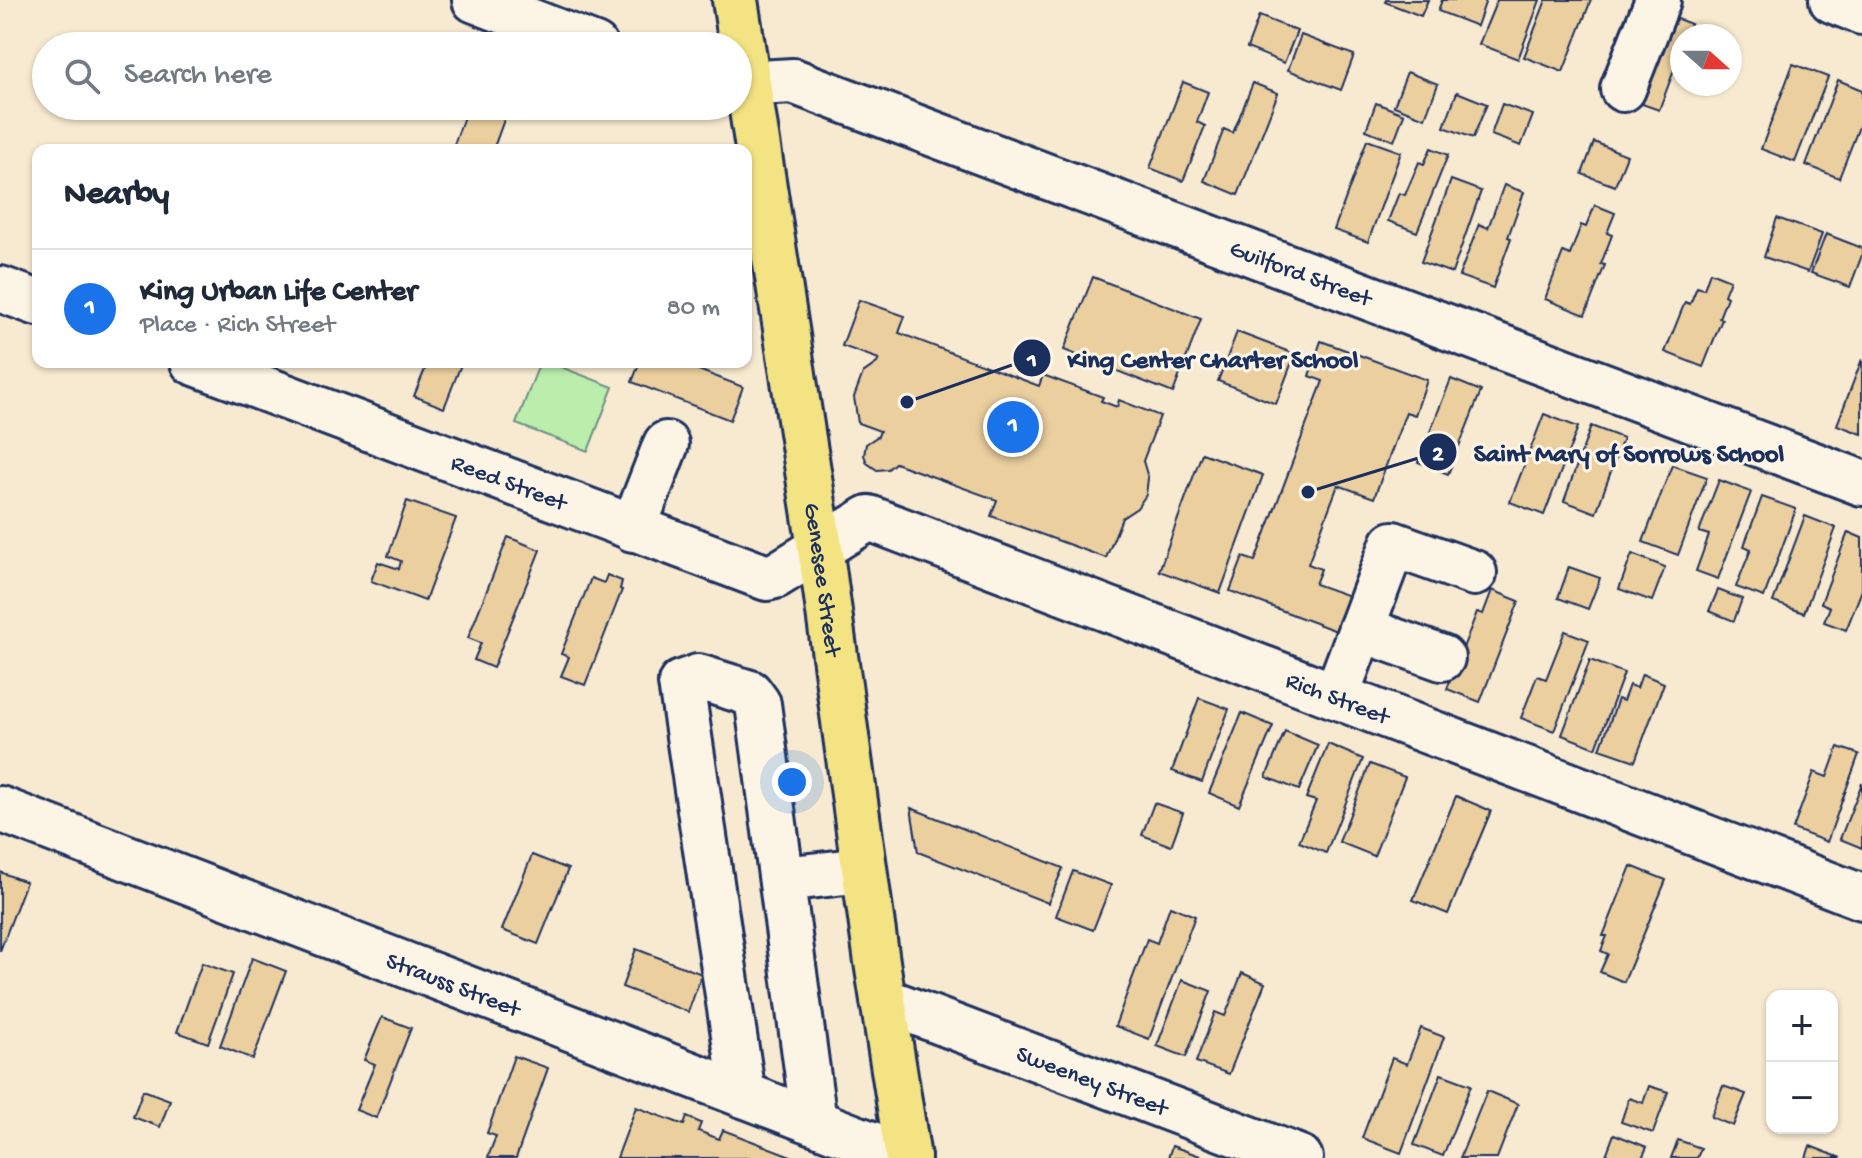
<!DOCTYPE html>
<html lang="en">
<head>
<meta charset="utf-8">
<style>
	:root { --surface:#fff; --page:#f6f6f7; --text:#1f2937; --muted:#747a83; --line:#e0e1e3; --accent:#1a73e8 }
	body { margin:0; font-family:"Gochi Hand",sans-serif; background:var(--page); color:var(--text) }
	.controls { position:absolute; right:24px; bottom:24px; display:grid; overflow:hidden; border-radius:16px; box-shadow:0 2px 6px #0004 }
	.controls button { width:72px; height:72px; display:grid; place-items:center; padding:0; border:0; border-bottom:2px solid var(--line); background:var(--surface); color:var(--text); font:40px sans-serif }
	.compass { position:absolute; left:1670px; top:24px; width:72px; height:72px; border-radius:50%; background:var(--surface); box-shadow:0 2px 6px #0004; rotate:111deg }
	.you { position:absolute; left:792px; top:782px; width:28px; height:28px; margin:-20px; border:6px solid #fff; border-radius:50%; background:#1a73e8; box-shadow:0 0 0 12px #1a73e833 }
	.badge { display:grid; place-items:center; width:52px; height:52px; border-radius:50%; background:var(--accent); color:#fff; font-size:26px; font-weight:700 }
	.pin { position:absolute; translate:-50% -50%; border:4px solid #fff; box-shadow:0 2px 8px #0006 }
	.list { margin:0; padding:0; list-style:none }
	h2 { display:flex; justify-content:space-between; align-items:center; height:104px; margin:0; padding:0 32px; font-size:34px }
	h2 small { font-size:26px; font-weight:400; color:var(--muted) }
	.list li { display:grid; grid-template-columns:52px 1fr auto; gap:24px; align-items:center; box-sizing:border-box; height:120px; padding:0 32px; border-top:2px solid var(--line) }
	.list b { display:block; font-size:30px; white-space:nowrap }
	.list p { margin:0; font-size:26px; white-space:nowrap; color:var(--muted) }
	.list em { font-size:26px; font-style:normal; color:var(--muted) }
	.icon { flex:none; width:44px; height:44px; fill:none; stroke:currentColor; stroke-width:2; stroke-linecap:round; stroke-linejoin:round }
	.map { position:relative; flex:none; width:1862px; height:1158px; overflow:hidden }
	.search { position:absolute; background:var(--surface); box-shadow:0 2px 6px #0004; left:32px; top:32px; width:720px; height:88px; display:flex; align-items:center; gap:20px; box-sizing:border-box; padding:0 28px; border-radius:44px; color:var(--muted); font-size:30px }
	.panel { position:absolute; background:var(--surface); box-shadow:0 2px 6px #0004; left:32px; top:144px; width:720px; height:224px; border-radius:16px }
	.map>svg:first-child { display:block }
	.green { fill:#bbedac; stroke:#6b8e85; stroke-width:2 }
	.building { fill:#ebcf9f; stroke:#1b2f5e; stroke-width:2 }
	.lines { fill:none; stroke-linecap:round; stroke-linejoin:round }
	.minor-casing { stroke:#1b2f5e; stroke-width:50 }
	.major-casing { stroke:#1b2f5e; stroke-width:50 }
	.minor { stroke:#fcf5e5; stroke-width:44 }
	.major { stroke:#f4e382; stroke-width:44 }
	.labels { text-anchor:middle; stroke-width:6; stroke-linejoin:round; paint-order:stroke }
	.street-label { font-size:24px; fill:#1b2f5e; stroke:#fcf5e5 }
	.leader { fill:none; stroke:#1b2f5e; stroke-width:3 }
	.callout-dot { fill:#1b2f5e; stroke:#fcf5e5; stroke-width:3 }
	.mark-label { font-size:24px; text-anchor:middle; font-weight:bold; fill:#fff }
	.callout-label { font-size:26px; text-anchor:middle; font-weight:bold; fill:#1b2f5e; stroke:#fcf5e5; stroke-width:6; stroke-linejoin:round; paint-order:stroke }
</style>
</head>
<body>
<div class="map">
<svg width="1862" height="1158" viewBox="0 0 1862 1158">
	<rect width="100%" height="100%" fill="#f7ead0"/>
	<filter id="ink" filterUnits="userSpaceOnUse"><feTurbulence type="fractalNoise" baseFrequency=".0125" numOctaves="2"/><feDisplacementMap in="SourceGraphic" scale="16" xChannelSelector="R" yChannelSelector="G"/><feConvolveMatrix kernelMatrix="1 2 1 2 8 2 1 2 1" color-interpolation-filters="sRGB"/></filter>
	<g filter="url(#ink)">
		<polygon class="green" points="540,362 548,362 613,387 588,451 516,424"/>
		<g class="building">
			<polygon points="1386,0 1428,0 1421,16 1385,2"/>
			<polygon points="1442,0 1486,0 1477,26 1438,11"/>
			<polygon points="1497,0 1540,0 1518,59 1479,44"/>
			<polygon points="1546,0 1591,0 1563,72 1524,57"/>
			<polygon points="1657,11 1691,24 1687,36 1682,36 1682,49 1659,110 1625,98"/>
			<polygon points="1259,16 1297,31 1284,63 1247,48"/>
			<polygon points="1301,35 1354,55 1341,90 1288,70"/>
			<polygon points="1793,64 1828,77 1795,162 1761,149"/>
			<polygon points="1407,72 1438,84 1425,118 1394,106"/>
			<polygon points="1838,80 1862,90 1862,119 1839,178 1806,165"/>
			<polygon points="1183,82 1208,92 1197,122 1205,126 1183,181 1150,168"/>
			<polygon points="1253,83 1278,93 1238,195 1204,181 1224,129 1233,133"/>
			<polygon points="1457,92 1487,104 1473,138 1444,127"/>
			<polygon points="1376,103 1404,114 1394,141 1366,130"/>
			<polygon points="1502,104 1533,115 1521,146 1491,135"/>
			<polygon points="468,106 509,106 493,150 452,150"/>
			<polygon points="1367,140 1401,152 1368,242 1334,230"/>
			<polygon points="1594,142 1627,155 1615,186 1582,174"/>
			<polygon points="1431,148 1448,155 1417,232 1388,221 1399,193 1405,195 1419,162 1424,164"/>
			<polygon points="1451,180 1481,191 1452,273 1421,262"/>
			<polygon points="1504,185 1524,192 1508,237 1511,238 1493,288 1459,276 1479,224 1488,228"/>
			<polygon points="1595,205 1615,213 1607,233 1612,235 1601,264 1605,265 1585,315 1545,299 1563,252 1570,255 1581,225 1586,227"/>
			<polygon points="1777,218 1822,234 1808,272 1764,257"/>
			<polygon points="1826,234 1862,248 1862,255 1850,287 1811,273"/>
			<polygon points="1710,272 1730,280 1724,295 1727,297 1719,318 1722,319 1703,367 1665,352 1685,302 1690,304 1697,287 1704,289"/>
			<polygon points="1093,277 1201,319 1173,393 1064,350"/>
			<polygon points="859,300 905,316 899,333 1039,386 1043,375 1103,397 1101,401 1117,407 1119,400 1160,416 1143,461 1148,478 1146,495 1137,508 1122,518 1106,558 991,516 997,500 895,463 888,469 877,470 867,463 864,455 866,444 878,436 880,431 858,423 854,397 863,373 877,363 879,359 842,346"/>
			<polygon points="1237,332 1295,354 1276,404 1218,381"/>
			<polygon points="1321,341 1427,380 1415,415 1406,412 1374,498 1338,485 1308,564 1321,569 1315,584 1352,597 1339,632 1230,591 1243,557 1255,561 1323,381 1309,376"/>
			<polygon points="1862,359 1862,434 1837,425"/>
			<polygon points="428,362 462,362 444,408 414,396"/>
			<polygon points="640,362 678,362 743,387 730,420 632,382"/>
			<polygon points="1451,379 1481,391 1448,474 1418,462"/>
			<polygon points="1544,414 1578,427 1544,515 1510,502"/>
			<polygon points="1591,426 1623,438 1596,513 1564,501"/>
			<polygon points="1202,453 1263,475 1220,593 1159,571"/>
			<polygon points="1672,465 1707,477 1678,555 1643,542"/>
			<polygon points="1719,480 1751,492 1718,579 1696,571 1709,535 1699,532"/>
			<polygon points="1762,497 1796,509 1764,597 1736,587 1751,549 1744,546"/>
			<polygon points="407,501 456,518 425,601 371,581 378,562 399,569 401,561 388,556"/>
			<polygon points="1805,516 1836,528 1804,613 1773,602"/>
			<polygon points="1848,532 1862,538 1862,590 1846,630 1824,622 1830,607 1821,603"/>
			<polygon points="508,537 540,550 493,668 474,660 481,643 468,638"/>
			<polygon points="1632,554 1665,567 1652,601 1619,589"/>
			<polygon points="1569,567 1600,578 1588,609 1558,598"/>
			<polygon points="607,575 622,581 620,589 622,590 585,685 561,676 569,657 561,654 591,578 604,583"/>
			<polygon points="1492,590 1519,601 1480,702 1447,689 1477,612 1483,614"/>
			<polygon points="1718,590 1742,599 1734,621 1709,611"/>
			<polygon points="1565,631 1589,640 1554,731 1521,718 1537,676 1546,679"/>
			<polygon points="1590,660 1624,673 1596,748 1562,735"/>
			<polygon points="1642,674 1664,683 1635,761 1600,749 1618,699 1623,701 1629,685 1637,688"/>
			<polygon points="1199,698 1229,709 1202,782 1172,771"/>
			<polygon points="1242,713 1273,726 1239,806 1209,793"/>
			<polygon points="1285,731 1318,745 1299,790 1266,777"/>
			<polygon points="1328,744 1363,759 1326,853 1299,842 1316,801 1306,798"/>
			<polygon points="1838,747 1859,754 1827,842 1793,829 1814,772 1827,777"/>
			<polygon points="1370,764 1405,777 1374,856 1339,842"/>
			<polygon points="1862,783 1862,848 1840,839"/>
			<polygon points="1456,796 1491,811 1448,914 1413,900"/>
			<polygon points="1154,803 1183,813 1171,846 1142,835"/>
			<polygon points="911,808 1063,868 1048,903 918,852"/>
			<polygon points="532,855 568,869 538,944 502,930"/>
			<polygon points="1631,866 1666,880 1624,982 1600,972 1608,954 1601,951 1607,936 1603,936"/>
			<polygon points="1073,871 1111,885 1093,930 1056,916"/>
			<polygon points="0,872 26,882 0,951"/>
			<polygon points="1170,906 1195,916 1149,1039 1115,1026 1147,939 1157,943"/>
			<polygon points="636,949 702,974 688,1012 622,987"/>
			<polygon points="252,958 286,971 253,1059 220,1046"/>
			<polygon points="202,963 233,974 208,1043 177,1032"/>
			<polygon points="1242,973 1265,983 1229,1074 1196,1062 1215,1012 1225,1016"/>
			<polygon points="1182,980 1211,991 1186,1057 1157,1046"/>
			<polygon points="382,1017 411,1028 376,1118 356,1110 375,1064 364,1060"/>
			<polygon points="1421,1028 1444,1037 1401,1153 1362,1138 1392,1058 1407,1064"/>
			<polygon points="514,1056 548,1068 516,1158 491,1158 488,1157 496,1136 487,1133"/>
			<polygon points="1441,1074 1471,1085 1443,1156 1414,1145"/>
			<polygon points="1649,1086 1668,1092 1653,1133 1621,1122 1629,1098 1643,1103"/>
			<polygon points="1723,1086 1746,1094 1733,1126 1711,1117"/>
			<polygon points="143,1090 170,1100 160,1127 133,1117"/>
			<polygon points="1487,1091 1518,1104 1497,1158 1460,1158"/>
			<polygon points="636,1107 684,1125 687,1117 701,1123 698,1131 719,1139 723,1130 796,1158 617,1158"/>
			<polygon points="1614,1134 1647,1147 1642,1158 1605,1158"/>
			<polygon points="1678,1140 1701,1148 1697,1158 1671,1158"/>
			<polygon points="1172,1146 1203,1157 1203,1158 1168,1158"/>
			<polygon points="1810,1146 1841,1158 1806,1158"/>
		</g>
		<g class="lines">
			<defs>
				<g id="minor">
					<polyline points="475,0 595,46"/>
					<polyline points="1832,0 1862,12"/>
					<path id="s1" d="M738 84 793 81 1862 483"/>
					<polyline points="1623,89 1658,0"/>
					<polyline points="0,289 38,303"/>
					<path id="s2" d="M193 362 767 578 775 576 869 518 1862 897"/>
					<polyline points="633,529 666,444"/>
					<polyline points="1361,629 1442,658"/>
					<polyline points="1336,696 1393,544 1474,573"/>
					<path id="s3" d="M0 809 908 1158"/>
					<polyline points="782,879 864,870"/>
					<path id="s4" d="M883 1000 1300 1158"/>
					<polyline points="743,1095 681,683 698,677 750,693 758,704 814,1122"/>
				</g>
				<g id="major">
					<path id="s5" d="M735 0 822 561 877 962 908 1158"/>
				</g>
			</defs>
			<use href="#minor" class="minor-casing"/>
			<use href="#major" class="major-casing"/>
			<use href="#minor" class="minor"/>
			<use href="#major" class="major"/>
		</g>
	</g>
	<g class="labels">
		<g class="street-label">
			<text dy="8" stroke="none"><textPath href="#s1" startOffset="598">Guilford Street</textPath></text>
			<text dy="8" stroke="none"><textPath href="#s2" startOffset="338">Reed Street</textPath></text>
			<text dy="8" stroke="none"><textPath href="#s5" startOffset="586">Genesee Street</textPath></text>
			<text dy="8" stroke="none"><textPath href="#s2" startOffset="1234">Rich Street</textPath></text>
			<text dy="8" stroke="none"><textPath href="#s3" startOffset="486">Strauss Street</textPath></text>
			<text dy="8" stroke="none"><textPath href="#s4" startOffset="224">Sweeney Street</textPath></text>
		</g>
	</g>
	<path class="leader" d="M907 402L1032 358M1308 492L1438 452"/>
	<g class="callout-dot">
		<circle cx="907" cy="402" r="8"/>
		<circle cx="1308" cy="492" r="8"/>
		<circle cx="1032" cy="358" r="20"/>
		<circle cx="1438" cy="452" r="20"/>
	</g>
	<g class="mark-label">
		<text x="1032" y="366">1</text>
		<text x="1438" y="460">2</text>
	</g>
	<g class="callout-label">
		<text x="1213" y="367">King Center Charter School</text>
		<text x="1629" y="461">Saint Mary of Sorrows School</text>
	</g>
</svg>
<div class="controls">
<button>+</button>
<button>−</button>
</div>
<svg class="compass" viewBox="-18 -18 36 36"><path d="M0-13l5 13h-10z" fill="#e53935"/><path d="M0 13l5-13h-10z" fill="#747a83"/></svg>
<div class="you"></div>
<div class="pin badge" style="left:1013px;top:427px">1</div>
<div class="search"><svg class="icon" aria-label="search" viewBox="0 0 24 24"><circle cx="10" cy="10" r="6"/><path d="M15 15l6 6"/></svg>Search here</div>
<section class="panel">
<h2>Nearby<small></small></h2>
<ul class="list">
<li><span class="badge">1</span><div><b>King Urban Life Center</b><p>Place · Rich Street</p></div><em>80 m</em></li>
</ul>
</section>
</div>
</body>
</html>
